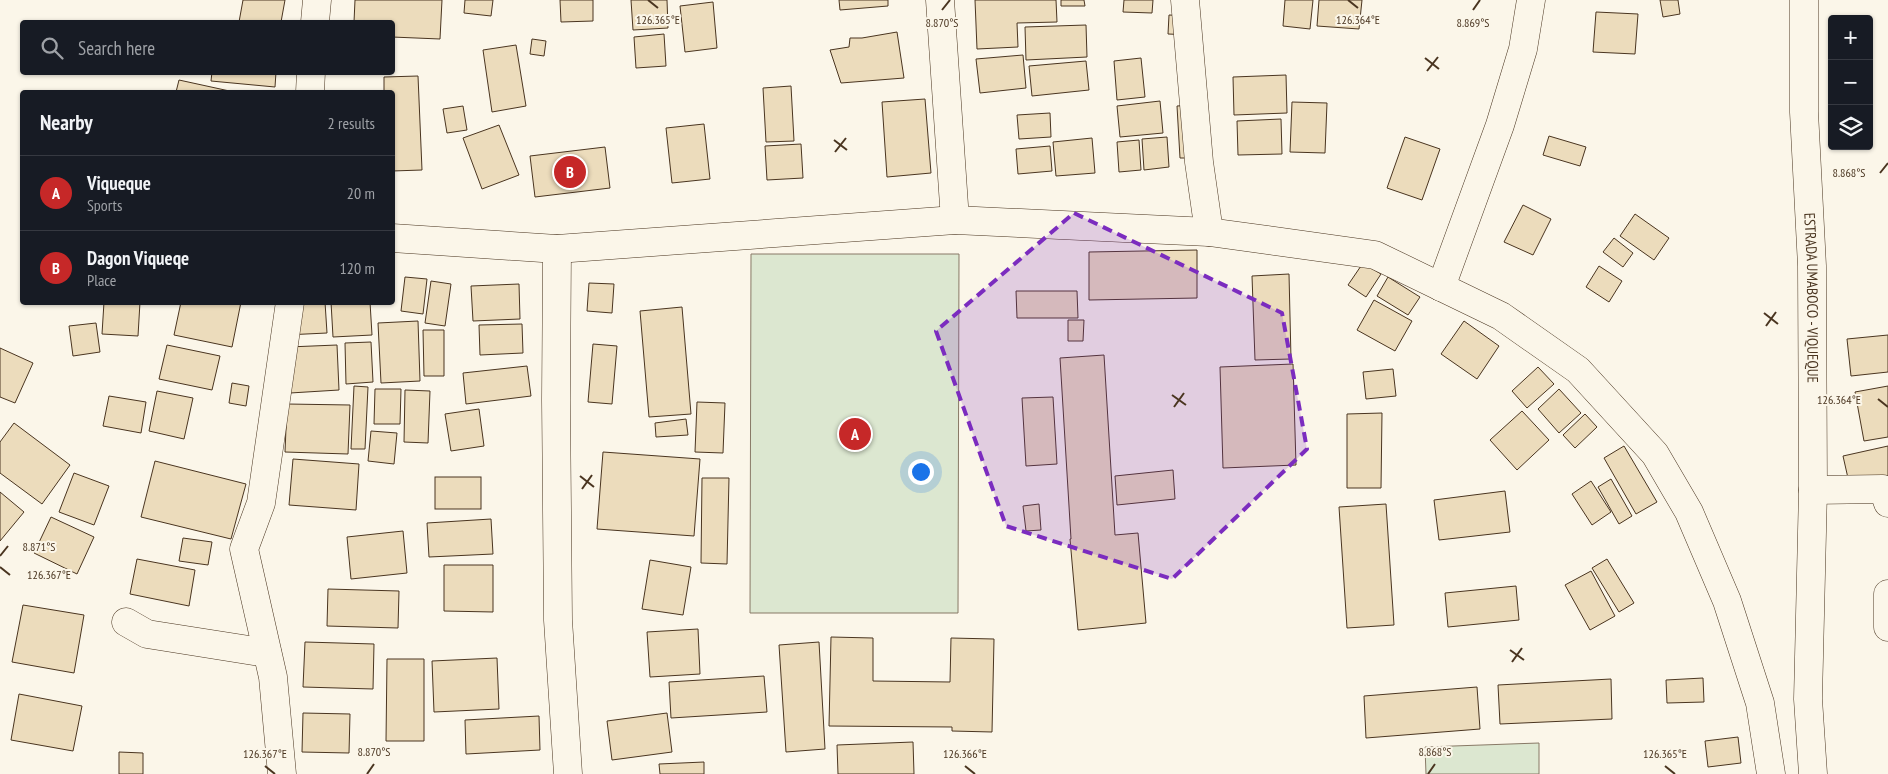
<!DOCTYPE html>
<html lang="en">
<head>
<meta charset="utf-8">
<style>
	:root { --surface:#171b24; --page:#242831; --text:#f1f3f6; --muted:#9ea1a6; --line:#363941; --accent:#c62828 }
	body { margin:0; font-family:"PT Sans Narrow",sans-serif; background:var(--page); color:var(--text) }
	.controls { position:absolute; right:15px; top:15px; display:grid; overflow:hidden; border-radius:5px; box-shadow:0 1px 4px #0004 }
	.controls button { width:45px; height:45px; display:grid; place-items:center; padding:0; border:0; border-bottom:1px solid var(--line); background:var(--surface); color:var(--text); font:25px sans-serif }
	.you { position:absolute; left:920px; top:471px; width:18px; height:18px; margin:-12px; border:4px solid #fff; border-radius:50%; background:#1a73e8; box-shadow:0 0 0 8px #1a73e833 }
	.badge { display:grid; place-items:center; width:32px; height:32px; border-radius:50%; background:var(--accent); color:#fff; font-size:16px; font-weight:700 }
	.pin { position:absolute; translate:-50% -50%; border:2px solid #fff; box-shadow:0 1px 5px #0006 }
	.list { margin:0; padding:0; list-style:none }
	h2 { display:flex; justify-content:space-between; align-items:center; height:65px; margin:0; padding:0 20px; font-size:21px }
	h2 small { font-size:16px; font-weight:400; color:var(--muted) }
	.list li { display:grid; grid-template-columns:32px 1fr auto; gap:15px; align-items:center; box-sizing:border-box; height:75px; padding:0 20px; border-top:1px solid var(--line) }
	.list b { display:block; font-size:19px; white-space:nowrap }
	.list p { margin:0; font-size:16px; white-space:nowrap; color:var(--muted) }
	.list em { font-size:16px; font-style:normal; color:var(--muted) }
	.icon { flex:none; width:28px; height:28px; fill:none; stroke:currentColor; stroke-width:2; stroke-linecap:round; stroke-linejoin:round }
	.map { position:relative; flex:none; width:1888px; height:774px; overflow:hidden }
	.search { position:absolute; background:var(--surface); box-shadow:0 1px 4px #0004; left:20px; top:20px; width:375px; height:55px; display:flex; align-items:center; gap:12px; box-sizing:border-box; padding:0 18px; border-radius:5px; color:var(--muted); font-size:19px }
	.panel { position:absolute; background:var(--surface); box-shadow:0 1px 4px #0004; left:20px; top:90px; width:375px; height:215px; border-radius:5px }
	.map>svg:first-child { display:block }
	.green { fill:#dce7d0; stroke:#887966 }
	.building { fill:#ecdcbc; stroke:#4a3520 }
	.lines { fill:none; stroke-linecap:round; stroke-linejoin:round }
	.minor-casing { stroke:#4a3520; stroke-width:29 }
	.major-casing { stroke:#4a3520; stroke-width:29 }
	.minor { stroke:#fbf6e9; stroke-width:28 }
	.major { stroke:#fbf6e9; stroke-width:28 }
	.marked { fill:#7b2cbf; fill-opacity:0.2; stroke:#7b2cbf; stroke-width:4; stroke-dasharray:10 6; stroke-linejoin:round }
	.ticks { fill:none; stroke:#4a3520; stroke-width:2 }
	.labels { text-anchor:middle; stroke-width:4; stroke-linejoin:round; paint-order:stroke }
	.street-label { font-size:15px; fill:#4a3520; stroke:#fbf6e9 }
	.ticks-label { font-size:12px; text-anchor:middle; fill:#4a3520; stroke:#fbf6e9; stroke-width:4; stroke-linejoin:round; paint-order:stroke }
</style>
</head>
<body>
<div class="map">
<svg width="1888" height="774" viewBox="0 0 1888 774">
	<rect width="100%" height="100%" fill="#fbf6e9"/>
	<g class="green">
		<polygon points="751,254 959,254 958,613 750,613"/>
		<polygon points="1539,743 1539,774 1426,774 1425,747"/>
	</g>
	<g class="building">
		<polygon points="243,0 285,0 281,22 239,22"/>
		<polygon points="355,0 442,0 440,39 392,37 392,22 354,22"/>
		<polygon points="465,0 493,0 491,16 464,13"/>
		<polygon points="560,0 593,0 593,21 561,22"/>
		<polygon points="631,0 667,0 668,28 633,30"/>
		<polygon points="839,0 888,0 888,6 840,10"/>
		<polygon points="975,0 1056,0 1057,22 1017,23 1018,47 977,49"/>
		<polygon points="1061,0 1084,0 1085,6 1061,6"/>
		<polygon points="1124,0 1153,0 1152,13 1123,12"/>
		<polygon points="1285,0 1313,0 1310,29 1283,26"/>
		<polygon points="1319,0 1362,0 1359,29 1317,26"/>
		<polygon points="1660,0 1678,0 1680,14 1663,17"/>
		<polygon points="713,2 717,48 685,52 680,6"/>
		<polygon points="1596,12 1638,14 1635,54 1593,52"/>
		<polygon points="1169,15 1194,16 1193,35 1168,34"/>
		<polygon points="1086,25 1087,57 1026,60 1025,27"/>
		<polygon points="897,32 904,78 841,83 830,50 849,47 850,38 862,38"/>
		<polygon points="664,34 666,66 636,68 634,37"/>
		<polygon points="532,39 546,41 544,56 530,54"/>
		<polygon points="516,45 526,106 492,112 483,50"/>
		<polygon points="1023,55 1026,88 980,93 976,59"/>
		<polygon points="1141,58 1145,97 1117,100 1114,61"/>
		<polygon points="1086,61 1089,90 1032,96 1029,66"/>
		<polygon points="212,72 276,72 275,87 211,81"/>
		<polygon points="1286,75 1287,113 1234,115 1233,77"/>
		<polygon points="418,76 422,170 392,171 392,92 384,92 384,77"/>
		<polygon points="179,80 234,92 176,92"/>
		<polygon points="791,86 794,141 766,142 763,88"/>
		<polygon points="925,99 931,173 887,177 882,102"/>
		<polygon points="1160,101 1163,133 1120,137 1117,106"/>
		<polygon points="1292,102 1327,103 1325,153 1290,152"/>
		<polygon points="1194,105 1197,158 1180,158 1177,106"/>
		<polygon points="463,106 467,130 447,133 443,109"/>
		<polygon points="1050,113 1051,137 1019,139 1017,115"/>
		<polygon points="1281,119 1282,154 1238,155 1237,121"/>
		<polygon points="704,124 710,179 672,183 666,128"/>
		<polygon points="499,125 519,175 482,189 463,138"/>
		<polygon points="1549,136 1586,147 1580,166 1543,155"/>
		<polygon points="1167,137 1169,167 1144,170 1142,139"/>
		<polygon points="1405,137 1440,149 1422,200 1387,188"/>
		<polygon points="1092,138 1095,173 1056,176 1053,142"/>
		<polygon points="1139,140 1141,170 1119,172 1117,142"/>
		<polygon points="801,144 803,178 767,180 765,146"/>
		<polygon points="1050,146 1052,171 1018,174 1016,149"/>
		<polygon points="605,147 610,188 535,197 530,156"/>
		<polygon points="1523,205 1551,219 1533,255 1504,242"/>
		<polygon points="1635,214 1669,238 1654,260 1620,236"/>
		<polygon points="1614,238 1633,253 1623,267 1603,252"/>
		<polygon points="1197,250 1197,298 1089,300 1089,252"/>
		<polygon points="1363,263 1381,274 1366,297 1348,285"/>
		<polygon points="1599,266 1622,281 1609,302 1586,287"/>
		<polygon points="1289,274 1291,359 1255,360 1252,276"/>
		<polygon points="405,277 427,279 423,314 401,311"/>
		<polygon points="1388,277 1420,297 1408,315 1377,296"/>
		<polygon points="431,281 451,284 445,326 425,323"/>
		<polygon points="589,283 614,284 612,313 587,311"/>
		<polygon points="519,284 520,319 473,321 471,286"/>
		<polygon points="1016,291 1077,291 1078,318 1017,318"/>
		<polygon points="1374,300 1412,321 1395,351 1357,330"/>
		<polygon points="104,302 140,302 138,336 102,334"/>
		<polygon points="181,302 241,302 232,347 174,335"/>
		<polygon points="284,302 325,302 327,333 285,335"/>
		<polygon points="331,302 370,302 372,335 333,337"/>
		<polygon points="682,307 691,414 649,417 640,311"/>
		<polygon points="1068,320 1084,320 1083,341 1068,341"/>
		<polygon points="418,321 420,381 381,383 378,323"/>
		<polygon points="1464,321 1499,346 1477,379 1441,354"/>
		<polygon points="96,323 100,352 73,356 69,326"/>
		<polygon points="522,324 523,353 480,355 479,325"/>
		<polygon points="423,330 444,330 444,376 424,376"/>
		<polygon points="1888,335 1888,372 1851,376 1847,339"/>
		<polygon points="371,342 373,382 346,384 345,343"/>
		<polygon points="593,344 617,346 612,404 588,402"/>
		<polygon points="167,345 220,356 212,390 159,379"/>
		<polygon points="337,345 339,390 290,393 288,347"/>
		<polygon points="0,348 33,363 15,403 0,397"/>
		<polygon points="1104,355 1115,535 1138,533 1146,623 1078,630 1070,539 1071,539 1060,358"/>
		<polygon points="1293,364 1296,465 1223,468 1220,367"/>
		<polygon points="527,366 531,396 466,404 463,373"/>
		<polygon points="1538,367 1554,384 1527,408 1512,391"/>
		<polygon points="1393,369 1396,396 1366,399 1363,372"/>
		<polygon points="232,383 249,386 246,406 229,403"/>
		<polygon points="354,386 368,387 365,449 351,449"/>
		<polygon points="1888,386 1888,437 1864,441 1855,392"/>
		<polygon points="375,389 401,389 400,424 374,424"/>
		<polygon points="1559,389 1581,413 1559,433 1538,409"/>
		<polygon points="405,390 430,391 428,443 404,442"/>
		<polygon points="157,391 193,398 184,439 149,431"/>
		<polygon points="109,396 146,402 141,433 103,426"/>
		<polygon points="1053,397 1057,464 1026,466 1022,398"/>
		<polygon points="697,402 725,403 723,453 695,452"/>
		<polygon points="287,404 350,405 348,454 285,452"/>
		<polygon points="479,409 484,446 451,451 445,414"/>
		<polygon points="1522,411 1549,440 1517,470 1490,440"/>
		<polygon points="1382,413 1381,488 1347,488 1347,414"/>
		<polygon points="1585,414 1597,427 1575,448 1563,435"/>
		<polygon points="686,419 688,435 656,437 655,423"/>
		<polygon points="14,423 70,465 42,504 0,473 0,442"/>
		<polygon points="371,431 397,433 394,464 368,461"/>
		<polygon points="1624,446 1657,502 1636,514 1604,458"/>
		<polygon points="1888,446 1888,478 1850,487 1843,456"/>
		<polygon points="603,452 700,459 694,536 597,529"/>
		<polygon points="293,459 359,464 356,510 289,505"/>
		<polygon points="155,461 246,484 231,539 141,517"/>
		<polygon points="1173,470 1175,499 1117,505 1115,476"/>
		<polygon points="74,473 109,486 94,525 59,512"/>
		<rect x="435" y="477" width="46" height="32"/>
		<polygon points="702,478 729,478 727,564 701,563"/>
		<polygon points="1611,479 1632,516 1619,524 1598,487"/>
		<polygon points="1591,481 1611,512 1592,525 1572,494"/>
		<polygon points="1505,491 1510,532 1439,540 1434,500"/>
		<polygon points="0,492 24,512 0,541"/>
		<polygon points="1039,504 1041,530 1026,531 1023,506"/>
		<polygon points="1386,504 1394,625 1347,628 1339,507"/>
		<polygon points="51,517 94,537 77,574 34,553"/>
		<polygon points="491,519 493,554 429,557 427,523"/>
		<polygon points="403,531 407,573 351,579 347,537"/>
		<polygon points="183,538 212,542 208,565 179,561"/>
		<polygon points="137,559 195,570 189,606 130,594"/>
		<polygon points="1607,559 1634,603 1619,612 1592,568"/>
		<polygon points="650,560 691,567 683,615 642,609"/>
		<polygon points="444,565 493,565 493,612 444,611"/>
		<polygon points="1591,571 1615,616 1590,630 1565,585"/>
		<polygon points="1516,586 1519,620 1448,627 1445,593"/>
		<polygon points="328,589 399,591 398,628 327,626"/>
		<polygon points="23,605 84,615 74,673 12,662"/>
		<polygon points="698,629 700,674 650,677 647,632"/>
		<polygon points="831,637 873,638 873,681 950,682 951,638 994,639 992,732 952,731 952,727 829,726"/>
		<polygon points="305,642 374,644 373,689 303,687"/>
		<polygon points="819,642 825,749 786,752 779,645"/>
		<polygon points="497,658 499,709 434,712 432,661"/>
		<polygon points="387,659 424,659 424,741 386,741"/>
		<polygon points="764,676 767,712 671,718 669,682"/>
		<polygon points="1703,678 1704,702 1667,703 1666,680"/>
		<polygon points="1611,679 1612,719 1500,724 1498,685"/>
		<polygon points="1477,687 1480,729 1366,738 1364,696"/>
		<polygon points="19,694 82,706 73,751 11,740"/>
		<polygon points="303,713 350,714 349,753 302,752"/>
		<polygon points="667,713 672,752 612,760 607,721"/>
		<polygon points="539,716 540,750 466,754 465,720"/>
		<polygon points="1738,737 1741,763 1708,767 1705,741"/>
		<polygon points="913,742 914,774 838,774 837,745"/>
		<polygon points="119,752 143,753 143,774 119,774"/>
		<polygon points="704,762 704,774 660,774 659,764"/>
	</g>
	<g class="lines">
		<defs>
			<g id="minor">
				<polyline points="940,0 955,220"/>
				<polyline points="1185,0 1199,162 1209,232"/>
				<polyline points="315,22 317,0"/>
				<polyline points="310,92 311,72"/>
				<polyline points="392,238 557,249 955,220 1209,232 1375,255 1501,316 1578,370 1655,454 1689,512 1727,601 1760,703 1771,774"/>
				<polyline points="557,249 556,400 558,620 568,774"/>
				<polyline points="1441,287 1500,125 1523,49 1531,0"/>
				<polyline points="1813,490 1883,489 1888,503"/>
				<polyline points="1888,594 1888,627"/>
				<polyline points="126,622 147,634 267,653"/>
				<polyline points="282,774 273,677 244,549 261,503 290,302"/>
			</g>
			<g id="major">
				<path id="s1" d="M1804 0V112L1812 266 1813 490 1808 699 1813 774"/>
			</g>
		</defs>
		<use href="#minor" class="minor-casing"/>
		<use href="#major" class="major-casing"/>
		<use href="#minor" class="minor"/>
		<use href="#major" class="major"/>
	</g>
	<path class="marked" d="M1074 213 1282 313 1307 449 1172 579 1006 526 936 331Z"/>
	<path class="ticks" d="M648 0 658 8M1348 0 1358 8M942 10 950 0M1473 10 1480 0M1425 58 1439 69M1427 71 1438 57M834 140 847 150M835 152 846 138M1880 173 1888 163M1764 313 1778 324M1766 326 1776 312M1172 395 1186 405M1878 399 1888 407M1174 407 1184 393M580 476 594 487M582 489 592 475M0 556 8 546M0 567 10 575M1510 650 1524 660M1512 662 1522 648M265 766 275 774M965 766 975 774M1665 766 1675 774M367 774 374 764M1428 774 1435 764"/>
	<g class="labels">
		<g class="street-label">
			<text dy="5" stroke="none"><textPath href="#s1" startOffset="298">ESTRADA UMABOCO - VIQUEQUE</textPath></text>
		</g>
	</g>
	<g class="ticks-label">
		<text x="658" y="24">126.365°E</text>
		<text x="1358" y="24">126.364°E</text>
		<text x="942" y="27">8.870°S</text>
		<text x="1473" y="27">8.869°S</text>
		<text x="1849" y="177">8.868°S</text>
		<text x="1839" y="404">126.364°E</text>
		<text x="39" y="551">8.871°S</text>
		<text x="49" y="579">126.367°E</text>
		<text x="374" y="756">8.870°S</text>
		<text x="1435" y="756">8.868°S</text>
		<text x="265" y="758">126.367°E</text>
		<text x="965" y="758">126.366°E</text>
		<text x="1665" y="758">126.365°E</text>
	</g>
</svg>
<div class="controls">
<button>+</button>
<button>−</button>
<button><svg class="icon" aria-label="layers" viewBox="0 0 24 24"><path d="M12 4l9 5-9 5-9-5zM3 14l9 5 9-5"/></svg></button>
</div>
<div class="you"></div>
<div class="pin badge" style="left:855px;top:434px">A</div>
<div class="pin badge" style="left:570px;top:172px">B</div>
<div class="search"><svg class="icon" aria-label="search" viewBox="0 0 24 24"><circle cx="10" cy="10" r="6"/><path d="M15 15l6 6"/></svg>Search here</div>
<section class="panel">
<h2>Nearby<small>2 results</small></h2>
<ul class="list">
<li><span class="badge">A</span><div><b>Viqueque</b><p>Sports</p></div><em>20 m</em></li>
<li><span class="badge">B</span><div><b>Dagon Viqueqe</b><p>Place</p></div><em>120 m</em></li>
</ul>
</section>
</div>
</body>
</html>
